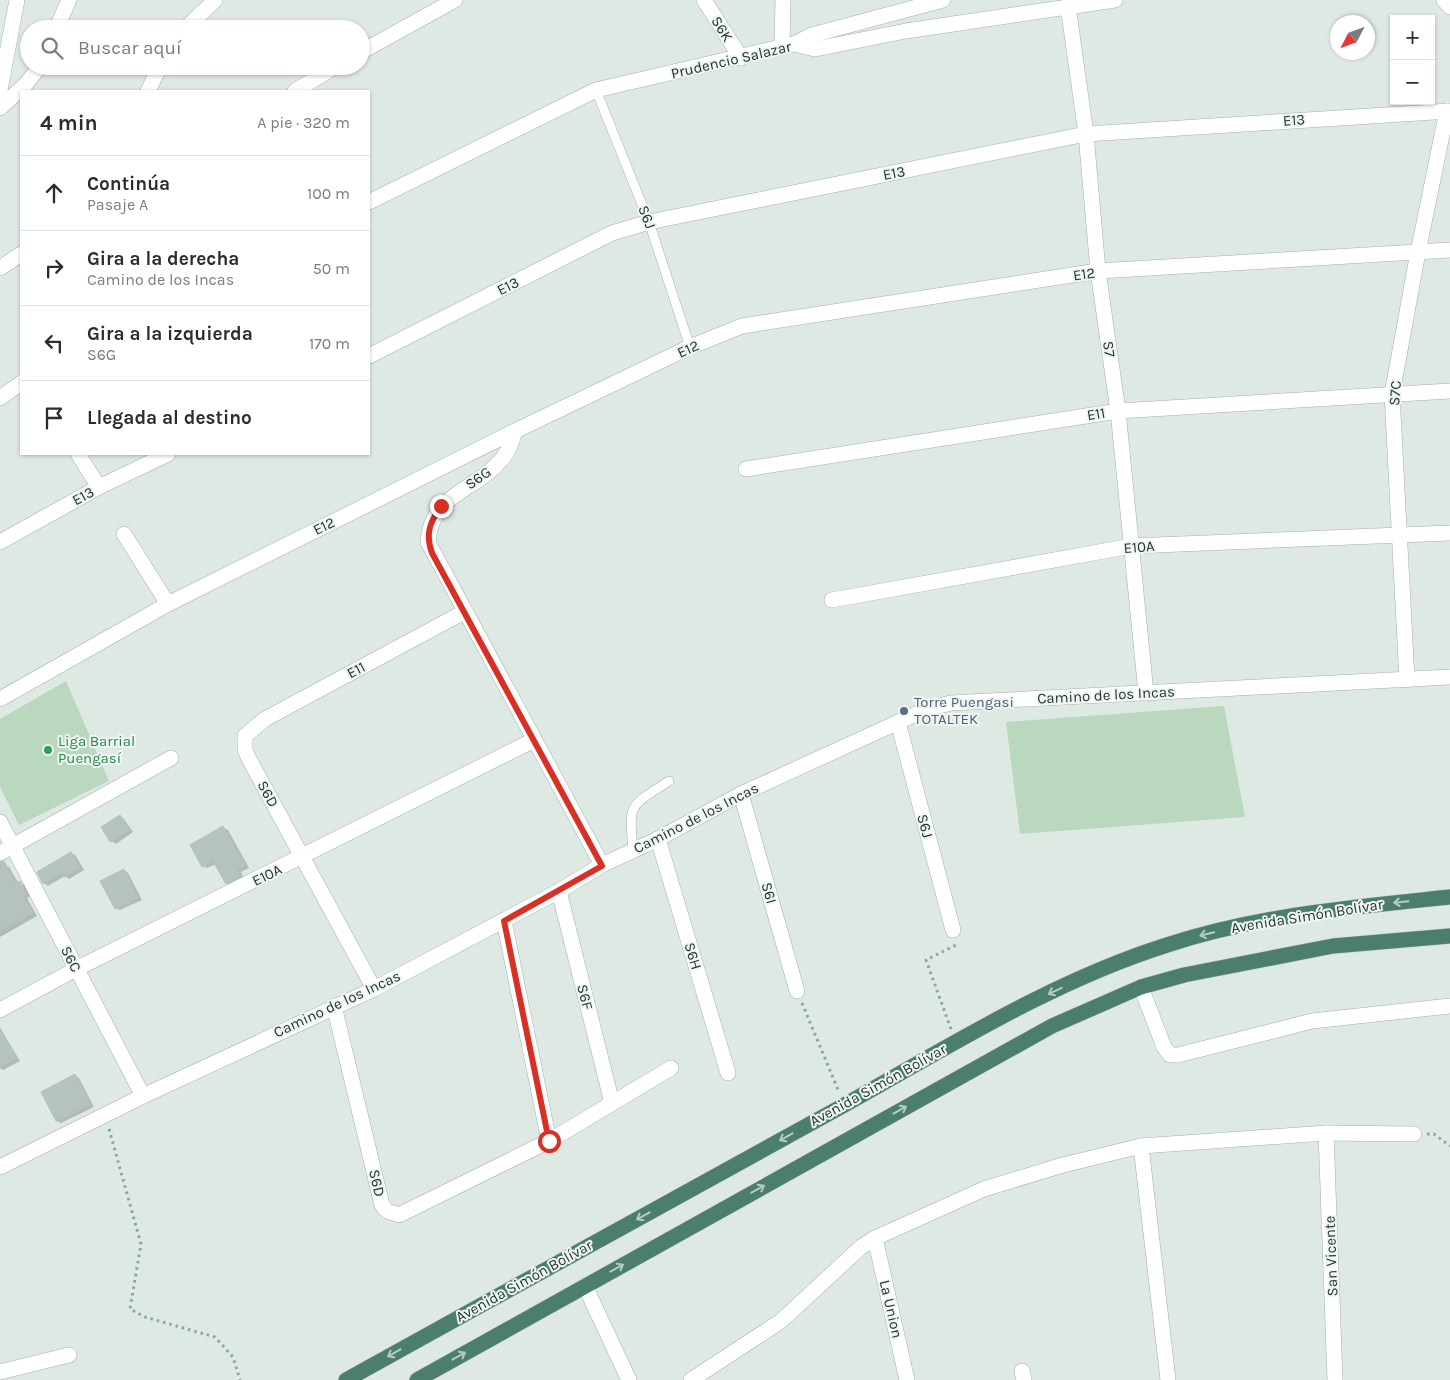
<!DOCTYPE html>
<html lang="es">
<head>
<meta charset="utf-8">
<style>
	:root { --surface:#fff; --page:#f2f2f3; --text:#2b2b33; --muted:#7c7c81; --line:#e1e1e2 }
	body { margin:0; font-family:Karla,sans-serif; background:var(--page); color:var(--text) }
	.controls { position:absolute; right:15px; top:15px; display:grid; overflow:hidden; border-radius:0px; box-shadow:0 1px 4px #0004 }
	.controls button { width:45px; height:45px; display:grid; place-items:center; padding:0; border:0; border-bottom:1px solid var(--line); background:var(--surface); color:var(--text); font:25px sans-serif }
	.compass { position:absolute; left:1330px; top:15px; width:45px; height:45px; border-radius:50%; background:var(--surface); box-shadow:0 1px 4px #0004; rotate:229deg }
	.stop { position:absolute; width:15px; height:15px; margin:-11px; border:4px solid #d93025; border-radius:50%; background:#fff }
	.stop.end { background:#d93025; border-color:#fff; box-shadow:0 1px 5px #0008 }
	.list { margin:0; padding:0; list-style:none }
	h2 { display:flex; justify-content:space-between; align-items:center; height:65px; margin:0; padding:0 20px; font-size:21px }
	h2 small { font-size:16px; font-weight:400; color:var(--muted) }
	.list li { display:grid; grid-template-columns:32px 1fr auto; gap:15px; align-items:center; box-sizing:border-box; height:75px; padding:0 20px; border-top:1px solid var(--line) }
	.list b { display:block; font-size:19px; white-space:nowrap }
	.list p { margin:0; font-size:16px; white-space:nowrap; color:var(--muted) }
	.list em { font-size:16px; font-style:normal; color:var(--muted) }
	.icon { flex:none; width:28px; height:28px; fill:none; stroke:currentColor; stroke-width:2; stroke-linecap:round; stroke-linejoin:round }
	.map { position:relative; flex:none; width:1450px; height:1380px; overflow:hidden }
	.search { position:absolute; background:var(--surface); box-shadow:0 1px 4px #0004; left:20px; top:20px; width:350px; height:55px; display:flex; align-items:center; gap:12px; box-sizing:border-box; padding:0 18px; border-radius:28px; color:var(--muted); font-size:19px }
	.panel { position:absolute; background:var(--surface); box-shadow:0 1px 4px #0004; left:20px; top:90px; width:350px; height:365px; border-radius:0px }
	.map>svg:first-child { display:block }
	.green { fill:#b9d8be }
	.shadow { fill:#0003 }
	.building { fill:#b5c3bc; stroke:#b2c2ba }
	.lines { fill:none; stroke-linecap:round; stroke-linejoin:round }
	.service-casing { stroke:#a3b0a9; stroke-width:10 }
	.minor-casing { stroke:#a3b0a9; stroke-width:16 }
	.secondary-casing { stroke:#9fb4aa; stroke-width:16 }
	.trunk-casing { stroke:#bdc3c1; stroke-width:16 }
	.path { stroke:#82aa99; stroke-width:3; stroke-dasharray:2.5 4; stroke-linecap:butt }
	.service { stroke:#fff; stroke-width:9 }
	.minor { stroke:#fff; stroke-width:15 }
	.secondary { stroke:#fff; stroke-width:15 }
	.trunk { stroke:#4c7e6d; stroke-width:15 }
	.oneway { stroke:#b6ccc3 }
	.route { stroke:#d93025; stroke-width:6 }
	.service-dot { fill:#5c6f8a; stroke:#eff6f2; stroke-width:2 }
	.leisure-dot { fill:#2e9e5b; stroke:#eff6f2; stroke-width:2 }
	.labels { text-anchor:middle; stroke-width:4; stroke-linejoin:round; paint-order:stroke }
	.street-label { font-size:15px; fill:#22372f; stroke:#eff6f2 }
	.service-label { font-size:15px; fill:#4e5e75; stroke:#eff6f2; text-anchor:start }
	.leisure-label { font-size:15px; fill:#27864d; stroke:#eff6f2; text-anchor:start }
</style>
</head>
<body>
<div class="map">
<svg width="1450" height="1380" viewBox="0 0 1450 1380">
	<rect width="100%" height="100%" fill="#dfe9e3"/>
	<g class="green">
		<polygon points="66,681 109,781 19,825 0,787 0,719"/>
		<polygon points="1224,706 1245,817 1020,834 1006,722"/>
	</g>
	<g class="shadow">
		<polygon points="120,816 124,819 133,832 116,844 111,841 102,828"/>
		<polygon points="223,828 228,830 249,868 241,872 244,879 231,885 227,883 216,864 207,868 203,866"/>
		<polygon points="71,853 76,856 84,870 69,879 65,876 48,886 44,883"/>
		<polygon points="0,864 9,867 19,884 25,885 30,896 27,898 37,916 0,937"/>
		<polygon points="124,870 128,873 142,900 120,910 116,908"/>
		<polygon points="0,1028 20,1061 3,1070 0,1068"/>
		<polygon points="75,1076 79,1078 94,1107 61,1123 57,1121 42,1092"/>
	</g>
	<g class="building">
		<polygon points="120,815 130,830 110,842 101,827"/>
		<polygon points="223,826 245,865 237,870 241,876 226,884 213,861 202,867 190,845"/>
		<polygon points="71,852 80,868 64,877 62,873 43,884 37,872"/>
		<polygon points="4,861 16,884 20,881 27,894 23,896 33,913 0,931 0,862"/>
		<polygon points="124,869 138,898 115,909 100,881"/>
		<polygon points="0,1028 17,1058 0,1067"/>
		<polygon points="75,1074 90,1104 56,1121 41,1092"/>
	</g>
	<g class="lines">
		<defs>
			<g id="service">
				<polyline points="596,90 649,222 690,347"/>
				<path d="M633 851C629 802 628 808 669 781"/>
			</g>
			<g id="minor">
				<polyline points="704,0 741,58"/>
				<polyline points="1444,0 1450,7"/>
				<polyline points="1068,6 1086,134 1098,271 1118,411 1146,693"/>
				<polyline points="56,29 69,0"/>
				<polyline points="185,29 215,0"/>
				<polyline points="794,44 812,35 943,0"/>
				<polyline points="782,47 783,0"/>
				<polyline points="361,52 455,0"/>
				<polyline points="148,91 160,66"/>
				<polyline points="295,91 336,66"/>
				<polyline points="0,108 26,84 40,66"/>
				<polyline points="369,202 596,90 794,44 815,49 906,31 1115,0"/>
				<polyline points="0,268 21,254"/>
				<polyline points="369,356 612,233 649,222 1086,134 1450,111"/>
				<polyline points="0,398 21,383"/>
				<path d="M515 431C512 441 509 451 502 459 476 491 431 493 428 542L602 865"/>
				<polyline points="78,454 99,487"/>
				<polyline points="746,469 1118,411 1450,391"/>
				<polyline points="124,534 168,604"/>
				<polyline points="0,542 99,487 168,454"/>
				<polyline points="832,600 1132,546 1450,533"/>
				<polyline points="1407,680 1392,394 1418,252 1447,111"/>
				<polyline points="0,699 168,604 515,431 690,347 742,326 1098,271 1450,250"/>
				<polyline points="898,722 953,930"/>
				<polyline points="741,794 797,991"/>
				<polyline points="0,822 143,1096"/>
				<polyline points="658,839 728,1073"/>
				<polyline points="0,853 171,758"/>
				<polyline points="559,891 612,1103"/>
				<polyline points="504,921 549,1141"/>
				<polyline points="1141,987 1164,1047 1170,1055 1178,1055 1312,1021 1450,1006"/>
				<polyline points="374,989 249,759 245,750 245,736 265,719 464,612"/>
				<polyline points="334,1006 382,1205 387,1211 399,1215 549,1141 671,1068"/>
				<polyline points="0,1010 76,969 534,740"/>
				<polyline points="1326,1133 1335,1380"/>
				<polyline points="1141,1146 1168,1380"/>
				<polyline points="0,1167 143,1096 374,989 559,891 602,865 658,839 741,794 927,709 951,703 1450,677"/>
				<polyline points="875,1238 907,1380"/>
				<polyline points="585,1286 629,1380"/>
				<polyline points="1022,1371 1024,1380"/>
				<polyline points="0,1372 69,1355"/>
				<polyline points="691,1380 781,1321 861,1247 875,1238 984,1189 1063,1165 1141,1146 1326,1133 1414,1134"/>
			</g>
			<polyline id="secondary" points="0,90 17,0"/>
			<g id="trunk">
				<path d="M346 1380C510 1289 674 1199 839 1108 945 1049 1050 982 1167 945 1258 915 1355 907 1450 897"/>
				<polyline points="417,1380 1052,1026 1141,987 1184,975 1333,946 1450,936"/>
			</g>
		</defs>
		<use href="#service" class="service-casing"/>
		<use href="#minor" class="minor-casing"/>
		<use href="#secondary" class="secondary-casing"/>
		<use href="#trunk" class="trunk-casing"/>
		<g class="path">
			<polyline points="802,1003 839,1092"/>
			<polyline points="951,1029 926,960 956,945"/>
			<polyline points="109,1129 141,1244 130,1309 145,1317 215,1337 233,1357 240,1380"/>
			<polyline points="1427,1134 1434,1134 1450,1146"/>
		</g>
		<use href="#service" class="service"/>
		<use href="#minor" class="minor"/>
		<use href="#secondary" class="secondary"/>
		<use href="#trunk" class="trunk"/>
	</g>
	<defs><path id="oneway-shaft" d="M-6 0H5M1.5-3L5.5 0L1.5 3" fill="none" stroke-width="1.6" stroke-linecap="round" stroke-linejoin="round" transform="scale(1.25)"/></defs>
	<g class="oneway">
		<use href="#oneway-shaft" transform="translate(1401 902) rotate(174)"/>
		<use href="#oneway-shaft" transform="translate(1207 934) rotate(166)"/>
		<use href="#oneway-shaft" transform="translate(1055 991) rotate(155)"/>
		<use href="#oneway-shaft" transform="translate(900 1110) rotate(-29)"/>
		<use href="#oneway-shaft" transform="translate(786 1137) rotate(151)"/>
		<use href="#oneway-shaft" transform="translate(758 1189) rotate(-29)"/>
		<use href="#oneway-shaft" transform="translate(643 1216) rotate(151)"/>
		<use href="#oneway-shaft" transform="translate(617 1268) rotate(-29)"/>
		<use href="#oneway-shaft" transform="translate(394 1353) rotate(151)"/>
		<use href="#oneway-shaft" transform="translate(459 1356) rotate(-29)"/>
	</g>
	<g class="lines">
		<path class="route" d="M441 506C430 522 425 534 432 553L602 866 504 921 549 1141"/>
	</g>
	<circle class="service-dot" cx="904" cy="711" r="5"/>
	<circle class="leisure-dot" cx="48" cy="750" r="5"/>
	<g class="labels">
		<g class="street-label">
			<text transform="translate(722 29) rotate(58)" y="5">S6K</text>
			<text transform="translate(731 60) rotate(-13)" y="5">Prudencio Salazar</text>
			<text transform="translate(1294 120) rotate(-4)" y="5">E13</text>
			<text transform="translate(894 173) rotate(-11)" y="5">E13</text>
			<text transform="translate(647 217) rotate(69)" y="5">S6J</text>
			<text transform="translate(1084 274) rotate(-8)" y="5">E12</text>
			<text transform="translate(508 286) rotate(-27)" y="5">E13</text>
			<text transform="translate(688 349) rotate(-24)" y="5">E12</text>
			<text transform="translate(1109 349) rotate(82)" y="5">S7</text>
			<text transform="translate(1395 393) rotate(-86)" y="5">S7C</text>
			<text transform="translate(1096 414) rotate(-9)" y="5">E11</text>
			<text transform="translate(478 478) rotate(-35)" y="5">S6G</text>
			<text transform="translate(83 496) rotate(-29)" y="5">E13</text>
			<text transform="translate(324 526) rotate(-26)" y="5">E12</text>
			<text transform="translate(1139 547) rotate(-5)" y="5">E10A</text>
			<text transform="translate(356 670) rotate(-28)" y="5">E11</text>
			<text transform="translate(1106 695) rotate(-3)" y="5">Camino de los Incas</text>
			<text transform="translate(268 794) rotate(61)" y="5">S6D</text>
			<text transform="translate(696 818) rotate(-27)" y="5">Camino de los Incas</text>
			<text transform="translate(925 826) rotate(75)" y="5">S6J</text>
			<text transform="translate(267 875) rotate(-26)" y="5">E10A</text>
			<text transform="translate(769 893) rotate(74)" y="5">S6I</text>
			<text transform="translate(1307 916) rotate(-9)" y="5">Avenida Simón Bolívar</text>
			<text transform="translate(693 956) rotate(73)" y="5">S6H</text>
			<text transform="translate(71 959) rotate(63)" y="5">S6C</text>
			<text transform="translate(585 997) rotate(76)" y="5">S6F</text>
			<text transform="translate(337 1004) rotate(-25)" y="5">Camino de los Incas</text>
			<text transform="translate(878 1085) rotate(-29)" y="5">Avenida Simón Bolívar</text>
			<text transform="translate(377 1183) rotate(77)" y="5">S6D</text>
			<text transform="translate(1331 1256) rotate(-92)" y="5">San Vicente</text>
			<text transform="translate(524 1281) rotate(-29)" y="5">Avenida Simón Bolívar</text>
			<text transform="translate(891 1309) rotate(77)" y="5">La Union</text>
		</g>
		<g class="service-label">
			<text x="914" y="707">Torre Puengasi<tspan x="914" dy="17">TOTALTEK</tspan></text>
		</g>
		<g class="leisure-label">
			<text x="58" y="746">Liga Barrial<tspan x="58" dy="17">Puengasí</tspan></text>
		</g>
	</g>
</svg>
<div class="controls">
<button>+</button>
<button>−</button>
</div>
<svg class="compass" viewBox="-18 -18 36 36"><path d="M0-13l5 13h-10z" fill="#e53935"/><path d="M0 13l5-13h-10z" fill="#7c7c81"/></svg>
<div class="stop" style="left:549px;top:1141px"></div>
<div class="stop end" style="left:441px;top:506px"></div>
<div class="search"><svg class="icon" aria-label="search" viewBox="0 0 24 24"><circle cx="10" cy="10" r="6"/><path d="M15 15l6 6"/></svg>Buscar aquí</div>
<section class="panel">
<h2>4 min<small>A pie · 320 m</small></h2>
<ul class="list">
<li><svg class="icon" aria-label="ahead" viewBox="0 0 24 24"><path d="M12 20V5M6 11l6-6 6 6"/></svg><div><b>Continúa</b><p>Pasaje A</p></div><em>100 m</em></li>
<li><svg class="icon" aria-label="right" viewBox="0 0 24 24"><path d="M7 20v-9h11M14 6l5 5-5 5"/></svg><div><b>Gira a la derecha</b><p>Camino de los Incas</p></div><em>50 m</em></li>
<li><svg class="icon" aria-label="left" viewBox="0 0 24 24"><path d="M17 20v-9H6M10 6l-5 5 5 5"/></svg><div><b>Gira a la izquierda</b><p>S6G</p></div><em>170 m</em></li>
<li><svg class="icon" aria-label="arrive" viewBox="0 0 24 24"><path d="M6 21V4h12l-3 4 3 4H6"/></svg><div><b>Llegada al destino</b></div></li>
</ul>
</section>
</div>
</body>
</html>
